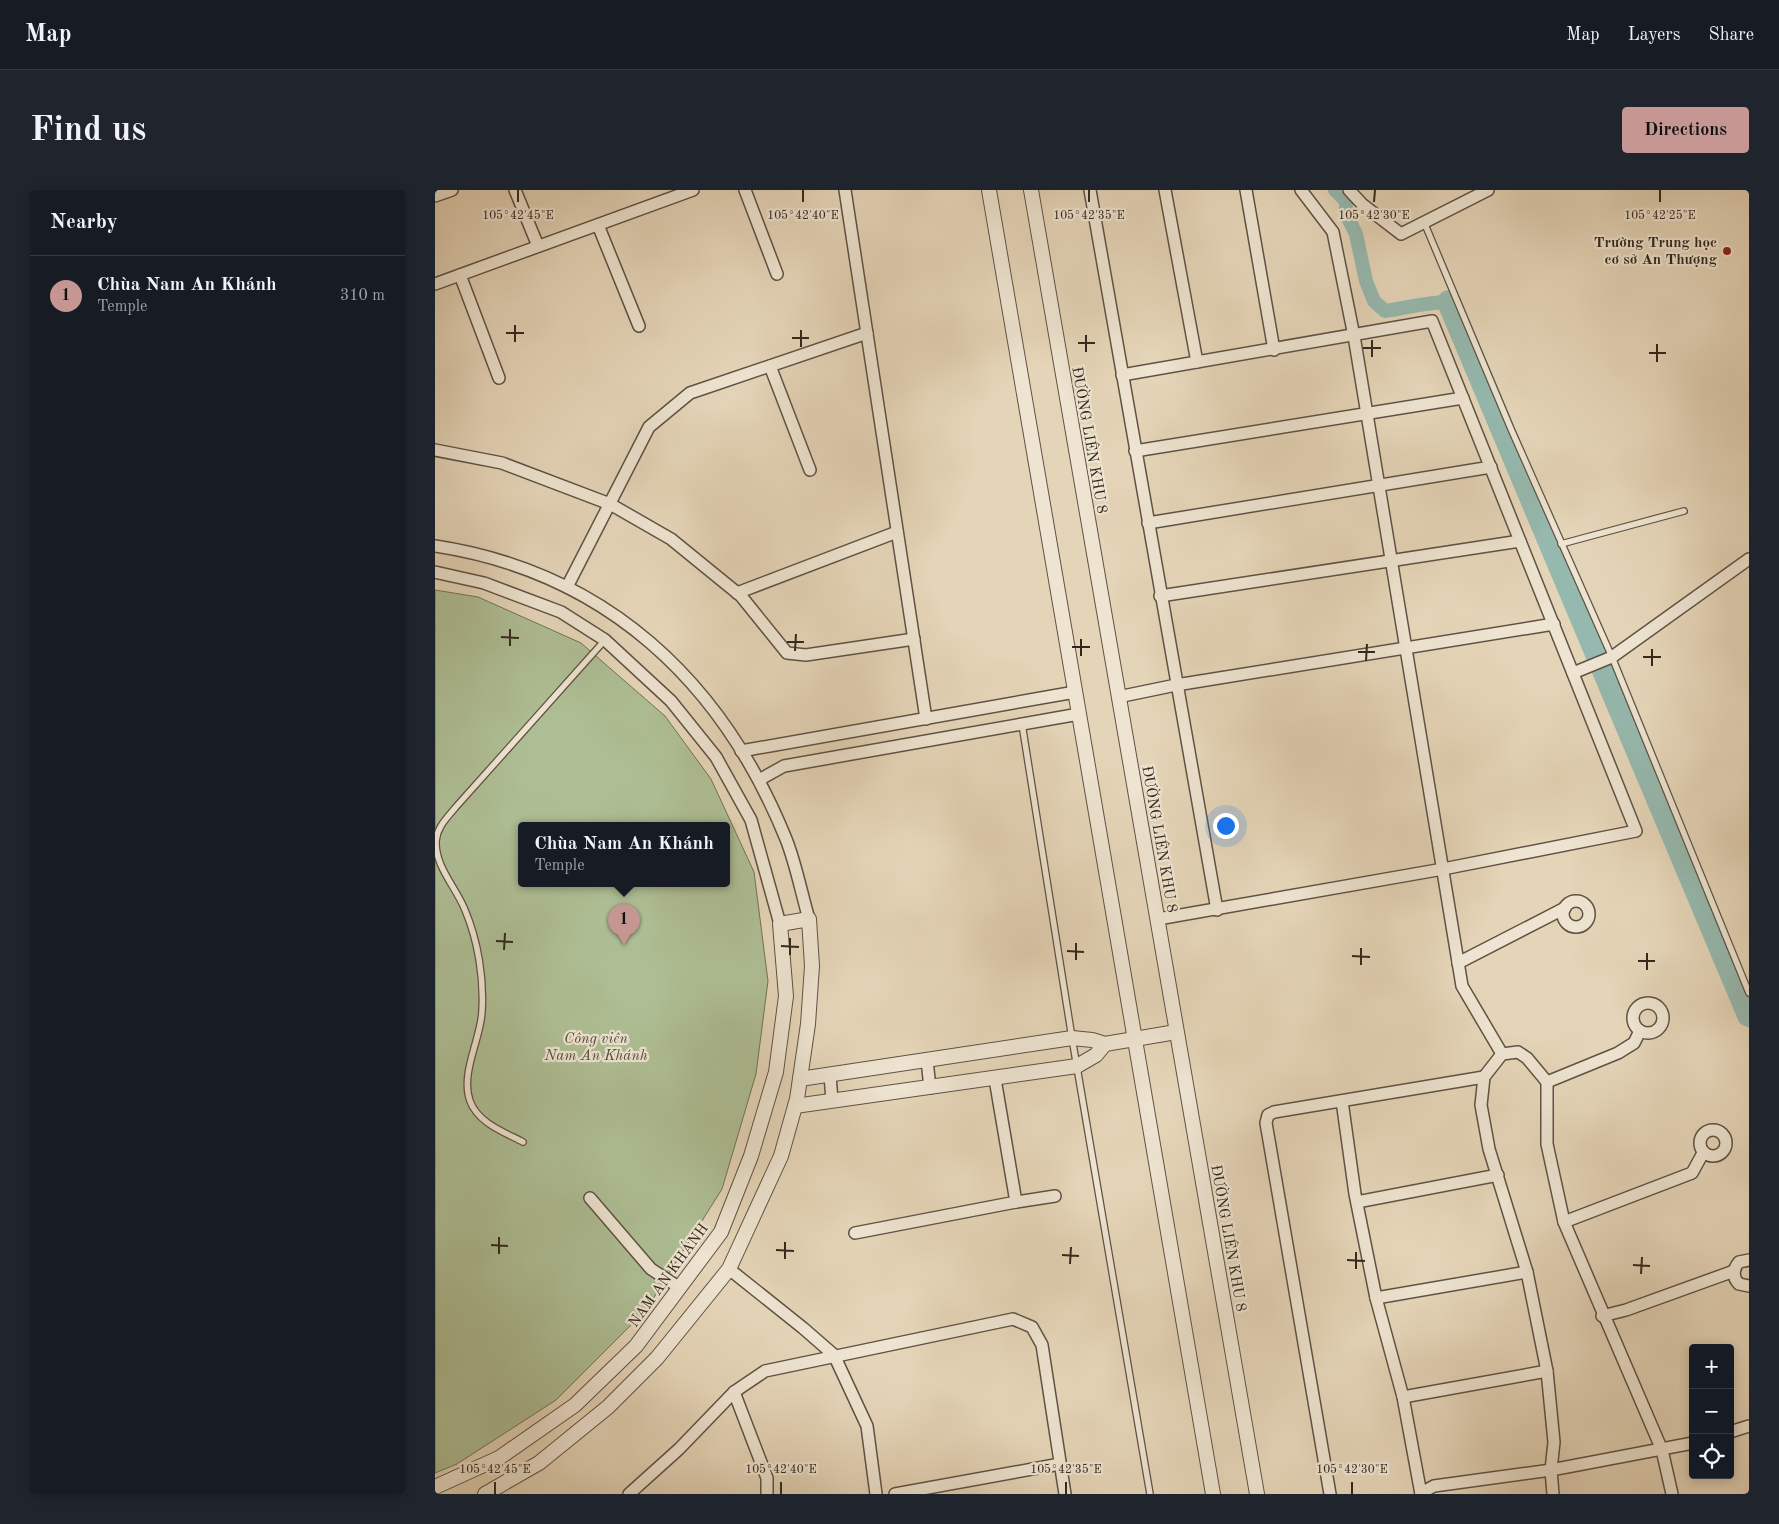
<!DOCTYPE html>
<html lang="en">
<head>
<meta charset="utf-8">
<style>
	:root { --surface:#171b24; --page:#20242c; --text:#f1f3f6; --muted:#9ea1a6; --line:#363941; --accent:#c59692 }
	body { margin:0; font-family:"Old Standard TT",serif; background:var(--page); color:var(--text) }
	.controls { position:absolute; right:15px; bottom:15px; display:grid; overflow:hidden; border-radius:5px; box-shadow:0 2px 12px #0003 }
	.controls button { width:45px; height:45px; display:grid; place-items:center; padding:0; border:0; border-bottom:1px solid var(--line); background:var(--surface); color:var(--text); font:25px sans-serif }
	.you { position:absolute; left:790px; top:635px; width:18px; height:18px; margin:-12px; border:4px solid #fff; border-radius:50%; background:#1a73e8; box-shadow:0 0 0 8px #1a73e833 }
	.badge { display:grid; place-items:center; width:32px; height:32px; border-radius:50%; background:var(--accent); color:#111; font-size:16px; font-weight:700 }
	.pin { position:absolute; translate:-50% -41px; filter:drop-shadow(0 1px 2px #0008) }
	.pin::after { content:''; position:absolute; top:26px; width:18px; height:15px; background:inherit; clip-path:polygon(0 0,100% 0,50% 100%) }
	.popup { position:absolute; left:83px; top:632px; width:212px; height:65px; box-sizing:border-box; display:grid; place-content:center; border-radius:5px; background:var(--surface); filter:drop-shadow(0 1px 4px #0005); font-size:16px; white-space:nowrap; color:var(--muted) }
	.popup b { font-size:19px; color:var(--text) }
	.popup::after { content:''; position:absolute; left:50%; top:100%; margin-left:-10px; border:10px solid transparent; border-top-color:var(--surface) }
	.list { margin:0; padding:0; list-style:none }
	h2 { display:flex; justify-content:space-between; align-items:center; height:65px; margin:0; padding:0 20px; font-size:21px }
	h2 small { font-size:16px; font-weight:400; color:var(--muted) }
	.list li { display:grid; grid-template-columns:32px 1fr auto; gap:15px; align-items:center; box-sizing:border-box; height:80px; padding:0 20px; border-top:1px solid var(--line) }
	.list b { display:block; font-size:19px; white-space:nowrap }
	.list p { margin:0; font-size:16px; white-space:nowrap; color:var(--muted) }
	.list em { font-size:16px; font-style:normal; color:var(--muted) }
	.icon { flex:none; width:28px; height:28px; fill:none; stroke:currentColor; stroke-width:2; stroke-linecap:round; stroke-linejoin:round }
	.map { position:relative; flex:none; width:1314px; height:1304px; overflow:hidden; border-radius:5px }
	header { display:flex; align-items:center; gap:30px; box-sizing:border-box; height:70px; padding:0 25px; background:var(--surface); border-bottom:1px solid var(--line) }
	header strong { font-size:24px }
	nav { display:flex; gap:28px; margin-inline-start:auto; font-size:18px }
	.intro { display:flex; align-items:center; justify-content:space-between; box-sizing:border-box; height:120px; padding:0 30px }
	h1 { margin:0; font-size:35px }
	.button { padding:12px 22px; border-radius:5px; background:var(--accent); color:#111; font-size:18px; font-weight:700 }
	main { display:flex; gap:30px; padding:0 30px }
	aside { flex:1; background:var(--surface); border-radius:5px; box-shadow:0 2px 12px #0003 }
	.map>svg:first-child { display:block }
	.green { fill:#aebe94; stroke:#707258; fill-rule:evenodd }
	.lines { fill:none; stroke-linecap:round; stroke-linejoin:round }
	.canal { stroke:#96b9af; stroke-width:14 }
	.river { stroke:#96b9af; stroke-width:24 }
	.service-casing { stroke:#5f5244; stroke-width:8 }
	.minor-casing { stroke:#5f5244; stroke-width:14 }
	.tertiary-casing { stroke:#5f5244; stroke-width:16 }
	.service { stroke:#eee4d1; stroke-width:5.5 }
	.minor { stroke:#eee4d1; stroke-width:11 }
	.tertiary { stroke:#eee4d1; stroke-width:14 }
	.ticks { fill:none; stroke:#32271d; stroke-width:2 }
	.poi-dot { fill:#8f2418; stroke:#eee4d1; stroke-width:2 }
	.labels { text-anchor:middle; stroke-width:4.5; stroke-linejoin:round; paint-order:stroke }
	.poi-label { font-size:15px; font-weight:bold; fill:#32271d; stroke:#eee4d1; text-anchor:end }
	.street-label { font-size:15px; fill:#32271d; stroke:#eee4d1 }
	.park-label { font-size:15px; font-style:italic; fill:#514d3b; stroke:#eee4d1 }
	.ticks-label { font-size:12px; text-anchor:middle; fill:#32271d; stroke:#eee4d1; stroke-width:4.5; stroke-linejoin:round; paint-order:stroke }
</style>
</head>
<body>
<header>
<strong>Map</strong>
<nav><a>Map</a><a>Layers</a><a>Share</a></nav>
</header>
<div class="intro"><h1>Find us</h1><a class="button">Directions</a></div>
<main>
<aside>
<h2>Nearby<small></small></h2>
<ul class="list">
<li><span class="badge">1</span><div><b>Chùa Nam An Khánh</b><p>Temple</p></div><em>310 m</em></li>
</ul>
</aside>
<div class="map">
<svg width="1314" height="1304" viewBox="0 0 1314 1304">
	<rect width="100%" height="100%" fill="#e5d5b8"/>
	<filter id="stains"><feTurbulence type="fractalNoise" baseFrequency=".004" numOctaves="4"/><feColorMatrix values="0 0 0 0 .2 0 0 0 0 .09 0 0 0 0 .02 0 0 0 .5 -.17"/></filter>
	<radialGradient id="worn" r=".72"><stop offset=".6" stop-color="#630" stop-opacity="0"/><stop offset="1" stop-color="#630" stop-opacity=".3"/></radialGradient>
	<path class="green" d="M0 400 43 407 146 453 230 526 276 589 319 682 333 791 321 884 287 999 211 1120 121 1210 22 1274 0 1283ZM86 636H292V694H86Z"/>
	<g class="lines">
		<path class="canal" d="M900 0 911 11V24L921 44 931 91 939 111 950 121C972 118 992 112 1014 112"/>
		<polyline class="river" points="1014,112 1314,825"/>
		<defs>
			<g id="service">
				<polyline points="989,32 1076,239 1177,467 1314,803"/>
				<polyline points="1126,354 1249,321"/>
				<polyline points="587,534 637,848 715,1304"/>
				<path d="M88 952C69 942 43 933 35 911 25 883 46 849 47 821 49 788 43 751 30 720 21 697 0 677 1 651 2 637 12 628 20 618L170 450"/>
			</g>
			<g id="minor">
				<polyline points="80,0 103,56"/>
				<polyline points="310,0 342,84"/>
				<polyline points="410,0 491,529"/>
				<polyline points="655,0 782,720"/>
				<polyline points="730,0 762,172"/>
				<polyline points="811,0 839,160"/>
				<polyline points="866,0 898,42 919,146 1027,796 1067,864"/>
				<polyline points="914,0 927,14 966,44 1053,0"/>
				<polyline points="0,6 17,0"/>
				<polyline points="163,35 204,136"/>
				<polyline points="25,85 64,188"/>
				<polyline points="0,94 258,0"/>
				<polyline points="335,176 375,280"/>
				<polyline points="687,185 997,131 1201,641 1008,679 723,729"/>
				<polyline points="0,260 67,273 175,314 236,349 306,406 352,463 371,465 479,449"/>
				<polyline points="700,261 1028,208"/>
				<polyline points="713,333 1056,277"/>
				<path d="M0 356C171 382 287 491 351 649 361 674 366 702 374 729"/>
				<polyline points="0,382 49,393 126,422 170,450 236,511 281,567 316,630 345,734"/>
				<polyline points="132,397 214,237 255,203 432,143"/>
				<polyline points="302,403 462,342"/>
				<polyline points="725,406 1085,351"/>
				<polyline points="1138,483 1177,467 1314,369"/>
				<polyline points="683,507 741,495 1119,434"/>
				<polyline points="306,561 640,502"/>
				<polyline points="324,590 349,576 644,524"/>
				<circle cx="1141" cy="724" r="13"/>
				<polyline points="1023,773 1130,718"/>
				<circle cx="1213" cy="828" r="15"/>
				<polyline points="492,870 495,898"/>
				<polyline points="395,885 397,911"/>
				<polyline points="1112,892 1183,863 1199,853 1205,841"/>
				<polyline points="907,911 920,1004 941,1108 968,1207 986,1304"/>
				<circle cx="1278" cy="953" r="13"/>
				<polyline points="155,1008 216,1079 245,1098"/>
				<polyline points="581,1012 620,1006"/>
				<polyline points="922,1012 1063,985"/>
				<polyline points="1129,1032 1257,983 1268,963"/>
				<polyline points="420,1043 581,1012 560,889"/>
				<path d="M1314 1070 1304 1072C1298 1079 1297 1087 1304 1094L1314 1096"/>
				<polyline points="294,1079 368,1138 399,1165 432,1236 441,1304"/>
				<polyline points="941,1108 1092,1082"/>
				<polyline points="1167,1126 1191,1120 1299,1081"/>
				<polyline points="299,1202 332,1288 332,1304"/>
				<polyline points="968,1207 1112,1181"/>
				<polyline points="1295,1242 1314,1236"/>
				<polyline points="986,1303 999,1296 1116,1280 1258,1253"/>
				<polyline points="194,1304 244,1259 299,1202 330,1181 578,1129 597,1137 607,1155 630,1304"/>
				<polyline points="460,1304 625,1274"/>
				<polyline points="895,1304 831,933 833,925 839,922 1049,887"/>
				<polyline points="1118,1304 1116,1280 1119,1252 1112,1181 1092,1082 1054,959 1046,915 1049,887 1067,864 1083,862 1092,868 1112,892 1112,954 1129,1032 1227,1260 1237,1304"/>
			</g>
			<g id="tertiary">
				<polyline points="554,0 778,1304"/>
				<polyline points="596,0 822,1304"/>
				<polyline points="365,889 637,848 657,850 670,854 741,842"/>
				<polyline points="360,916 642,876 661,865 670,854"/>
				<polyline points="0,1297 64,1268 140,1215 201,1156 286,1042 316,966 341,882 351,806 345,734 374,729 377,776 373,834 362,909 346,966 294,1079 222,1168 173,1217 104,1273 50,1304"/>
			</g>
		</defs>
		<use href="#service" class="service-casing"/>
		<use href="#minor" class="minor-casing"/>
		<use href="#tertiary" class="tertiary-casing"/>
		<use href="#service" class="service"/>
		<use href="#minor" class="minor"/>
		<use href="#tertiary" class="tertiary"/>
	</g>
	<path class="ticks" d="M83 12V0M368 12V0M654 12V0M939 12 940 0M1225 12V0M71 143H89M357 148H374M80 152V135M643 153H660M366 157V140M928 158H946M651 162V145M1214 163H1231M937 167V150M1222 172V154M66 447 84 448M352 452H369M75 456V439M637 457H655M360 461 361 444M923 462H940M646 466V449M1208 467H1226M931 471 932 454M1217 476V459M61 751 78 752M346 756 364 757M69 760 70 743M632 761 649 762M355 765V748M917 766 935 767M641 770V753M1203 771H1220M926 775V758M1212 780V763M56 1055 73 1056M341 1060 359 1061M64 1064V1047M627 1065 644 1066M350 1069V1052M912 1070 930 1071M635 1074 636 1057M1198 1075 1215 1076M921 1079V1062M1206 1084 1207 1067M60 1304V1292M346 1304V1292M631 1304V1292M917 1304V1292"/>
	<circle class="poi-dot" cx="1292" cy="61" r="5"/>
	<g class="labels">
		<g class="poi-label">
			<text x="1282" y="57">Trường Trung học<tspan x="1282" dy="17">cơ sở An Thượng</tspan></text>
		</g>
		<g class="street-label">
			<text transform="translate(655 250) rotate(80)" y="5">ĐƯỜNG LIÊN KHU 8</text>
			<text transform="translate(725 649) rotate(80)" y="5">ĐƯỜNG LIÊN KHU 8</text>
			<text transform="translate(794 1048) rotate(80)" y="5">ĐƯỜNG LIÊN KHU 8</text>
			<text transform="translate(233 1085) rotate(-54)" y="5">NAM AN KHÁNH</text>
		</g>
		<g class="park-label">
			<text x="161" y="853">Công viên<tspan x="161" dy="17">Nam An Khánh</tspan></text>
		</g>
	</g>
	<g class="ticks-label">
		<text x="83" y="29">105°42'45"E</text>
		<text x="368" y="29">105°42'40"E</text>
		<text x="654" y="29">105°42'35"E</text>
		<text x="939" y="29">105°42'30"E</text>
		<text x="1225" y="29">105°42'25"E</text>
		<text x="60" y="1283">105°42'45"E</text>
		<text x="346" y="1283">105°42'40"E</text>
		<text x="631" y="1283">105°42'35"E</text>
		<text x="917" y="1283">105°42'30"E</text>
	</g>
	<rect width="100%" height="100%" filter="url(#stains)"/>
	<rect width="100%" height="100%" fill="url(#worn)"/>
</svg>
<div class="controls">
<button>+</button>
<button>−</button>
<button><svg class="icon" aria-label="locate" viewBox="0 0 24 24"><circle cx="12" cy="12" r="6"/><path d="M12 2v4M12 18v4M2 12h4M18 12h4"/></svg></button>
</div>
<div class="you"></div>
<div class="pin badge" style="left:189px;top:755px">1</div>
<div class="popup"><b>Chùa Nam An Khánh</b>Temple</div>
</div>
</main>
</body>
</html>
